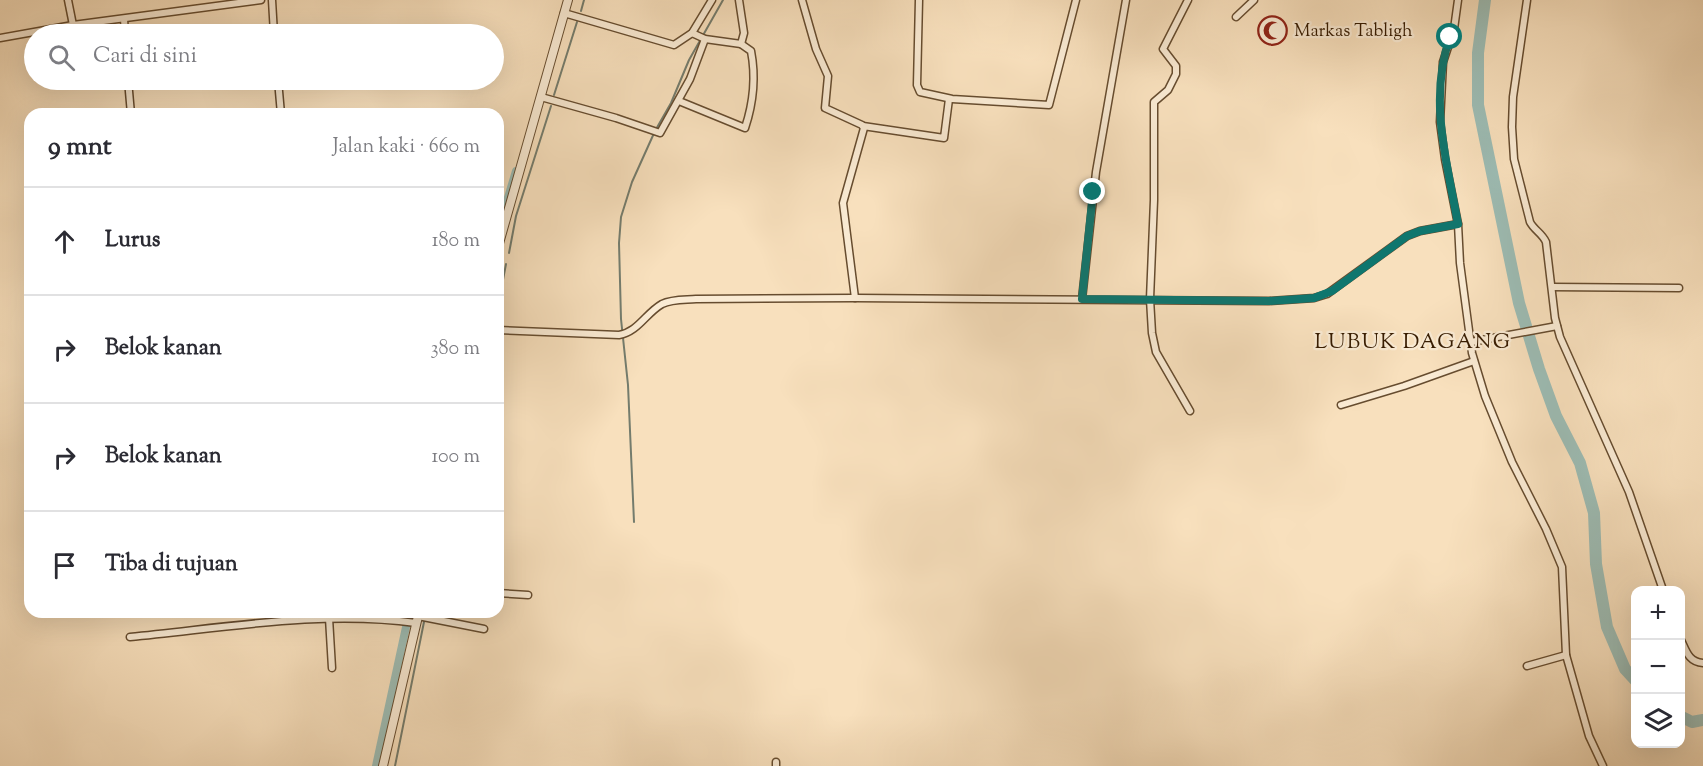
<!DOCTYPE html>
<html lang="id">
<head>
<meta charset="utf-8">
<style>
	:root { --surface:#fff; --page:#f7f7f7; --text:#2b2b33; --muted:#7c7c81; --line:#e1e1e2 }
	body { margin:0; font-family:"Sorts Mill Goudy",serif; background:var(--page); color:var(--text) }
	.controls { position:absolute; right:18px; bottom:18px; display:grid; overflow:hidden; border-radius:12px; box-shadow:0 6px 24px #0002 }
	.controls button { width:54px; height:54px; display:grid; place-items:center; padding:0; border:0; border-bottom:2px solid var(--line); background:var(--surface); color:var(--text); font:30px sans-serif }
	.stop { position:absolute; width:18px; height:18px; margin:-14px; border:4px solid #0f766e; border-radius:50%; background:#fff }
	.stop.end { background:#0f766e; border-color:#fff; box-shadow:0 2px 6px #0008 }
	.list { margin:0; padding:0; list-style:none }
	h2 { display:flex; justify-content:space-between; align-items:center; height:78px; margin:0; padding:0 24px; font-size:26px }
	h2 small { font-size:20px; font-weight:400; color:var(--muted) }
	.list li { display:grid; grid-template-columns:39px 1fr auto; gap:18px; align-items:center; box-sizing:border-box; height:108px; padding:0 24px; border-top:2px solid var(--line) }
	.list b { display:block; font-size:22px; white-space:nowrap }
	.list em { font-size:20px; font-style:normal; color:var(--muted) }
	.icon { flex:none; width:33px; height:33px; fill:none; stroke:currentColor; stroke-width:2; stroke-linecap:round; stroke-linejoin:round }
	.map { position:relative; flex:none; width:1703px; height:766px; overflow:hidden }
	.search { position:absolute; background:var(--surface); box-shadow:0 6px 24px #0002; left:24px; top:24px; width:480px; height:66px; display:flex; align-items:center; gap:15px; box-sizing:border-box; padding:0 21px; border-radius:33px; color:var(--muted); font-size:22px }
	.panel { position:absolute; background:var(--surface); box-shadow:0 6px 24px #0002; left:24px; top:108px; width:480px; height:510px; border-radius:18px }
	.map>svg:first-child { display:block }
	.lines { fill:none; stroke-linecap:round; stroke-linejoin:round }
	.stream { stroke:#747c6d; stroke-width:2 }
	.canal { stroke:#9dbdb5; stroke-width:8 }
	.river { stroke:#9dbdb5; stroke-width:12 }
	.minor-casing { stroke:#664c2f; stroke-width:9 }
	.tertiary-casing { stroke:#664c2f; stroke-width:10 }
	.minor { stroke:#faebd4; stroke-width:6 }
	.tertiary { stroke:#faebd4; stroke-width:8 }
	.route { stroke:#0f766e; stroke-width:8 }
	.labels { text-anchor:middle; stroke-width:4.5; stroke-linejoin:round; paint-order:stroke }
	.poi-label { font-size:18px; fill:#361b00; stroke:#faebd4; text-anchor:start }
	.quarter-label { font-size:21px; letter-spacing:1.5px; fill:#361b00; stroke:#faebd4 }
</style>
</head>
<body>
<div class="map">
<svg width="1703" height="766" viewBox="0 0 1703 766">
	<rect width="100%" height="100%" fill="#f8e0bd"/>
	<filter id="stains"><feTurbulence type="fractalNoise" baseFrequency=".00333" numOctaves="4"/><feColorMatrix values="0 0 0 0 .2 0 0 0 0 .09 0 0 0 0 .02 0 0 0 .5 -.17"/></filter>
	<radialGradient id="worn" r=".72"><stop offset=".6" stop-color="#630" stop-opacity="0"/><stop offset="1" stop-color="#630" stop-opacity=".3"/></radialGradient>
	<g class="lines">
		<g class="stream">
			<polyline points="581,11 584,0"/>
			<polyline points="554,95 577,22"/>
			<polyline points="509,253 516,216 551,106"/>
			<polyline points="498,306 506,264"/>
			<polyline points="634,522 628,385 621,319 619,243 621,217 632,182 655,131 671,103 689,60 723,0"/>
			<polyline points="395,766 426,612"/>
		</g>
		<g class="canal">
			<polyline points="498,231 516,171"/>
			<polyline points="408,616 409,612"/>
			<polyline points="376,766 406,627"/>
		</g>
		<g class="river">
			<polyline points="1485,0 1478,53 1478,105 1519,303 1539,369 1556,416 1580,463 1594,513 1596,564 1607,627 1625,669 1636,681"/>
			<polyline points="1680,716 1692,722 1703,720"/>
		</g>
		<defs>
			<g id="minor">
				<polyline points="68,0 73,25"/>
				<polyline points="272,0 274,34"/>
				<polyline points="802,0 816,49 828,76 825,108 862,125 864,128 843,203 855,298"/>
				<polyline points="919,0 917,85 920,92 952,99 1049,105 1076,0"/>
				<polyline points="1188,0 1163,49 1176,66 1176,74 1168,90 1154,102 1154,200 1150,299 1152,333 1156,352 1190,411"/>
				<polyline points="1458,0 1454,29 1443,62 1440,122 1445,159 1458,224 1460,263 1472,353 1485,396 1512,462 1546,529 1562,567 1566,655 1589,736 1603,766"/>
				<path d="M1527 0 1513 97 1512 127 1514 159 1530 222C1534 230 1542 233 1546 242L1555 318 1560 337 1629 492 1663 590"/>
				<polyline points="564,13 674,45 692,33 712,0"/>
				<polyline points="1236,17 1254,0"/>
				<polyline points="124,19 125,34"/>
				<polyline points="692,33 705,39 741,44 744,33 739,0"/>
				<polyline points="0,38 73,25 261,0"/>
				<polyline points="128,80 131,114"/>
				<polyline points="278,80 281,114"/>
				<polyline points="541,97 616,118 660,133 690,79 705,39"/>
				<path d="M679 101 745 128C753 104 756 77 751 51L741 44"/>
				<polyline points="863,126 944,138 949,99"/>
				<polyline points="1552,287 1679,288"/>
				<polyline points="1082,299 1096,172 1126,0"/>
				<path d="M498 330 619 335C638 332 646 313 662 304 672 299 685 300 696 299L855 298 1269 301 1314 298 1327 294 1407 236 1420 231 1458 224"/>
				<polyline points="1471,342 1557,326"/>
				<polyline points="1341,405 1404,386 1474,361"/>
				<polyline points="498,593 528,595"/>
				<polyline points="418,616 484,629"/>
				<polyline points="329,618 332,668"/>
				<path d="M130 637C224 628 322 610 416 623"/>
				<path d="M1680 638C1686 650 1688 662 1703 663"/>
				<polyline points="1527,666 1566,655"/>
				<polyline points="776,766 776,762"/>
			</g>
			<g id="tertiary">
				<polyline points="498,247 568,0"/>
				<polyline points="383,766 419,612"/>
			</g>
		</defs>
		<use href="#minor" class="minor-casing"/>
		<use href="#tertiary" class="tertiary-casing"/>
		<use href="#minor" class="minor"/>
		<use href="#tertiary" class="tertiary"/>
	</g>
	<g class="lines">
		<path class="route" d="M1093 192 1082 299 1269 301 1314 298 1332 291 1407 236 1420 231 1458 224C1447 162 1428 99 1450 37"/>
	</g>
	<defs>
		<symbol id="mosque-ring" viewBox="-11 -11 22 22"><circle r="9.5" fill="#faebd4" stroke="#8f2418" stroke-width="1.5"/><path d="M3.5-4.9A6 6 0 1 0 3.5 4.9A5 5 0 1 1 3.5-4.9Z" fill="#8f2418"/></symbol>
	</defs>
	<g fill-rule="evenodd">
		<use href="#mosque-ring" x="1256" y="14" width="33" height="33"/>
	</g>
	<g class="labels">
		<g class="poi-label">
			<text x="1294" y="36">Markas Tabligh</text>
		</g>
		<g class="quarter-label">
			<text x="1413" y="348">LUBUK DAGANG</text>
		</g>
	</g>
	<rect width="100%" height="100%" filter="url(#stains)"/>
	<rect width="100%" height="100%" fill="url(#worn)"/>
</svg>
<div class="controls">
<button>+</button>
<button>−</button>
<button><svg class="icon" aria-label="layers" viewBox="0 0 24 24"><path d="M12 4l9 5-9 5-9-5zM3 14l9 5 9-5"/></svg></button>
</div>
<div class="stop" style="left:1450px;top:37px"></div>
<div class="stop end" style="left:1093px;top:192px"></div>
<div class="search"><svg class="icon" aria-label="search" viewBox="0 0 24 24"><circle cx="10" cy="10" r="6"/><path d="M15 15l6 6"/></svg>Cari di sini</div>
<section class="panel">
<h2>9 mnt<small>Jalan kaki · 660 m</small></h2>
<ul class="list">
<li><svg class="icon" aria-label="ahead" viewBox="0 0 24 24"><path d="M12 20V5M6 11l6-6 6 6"/></svg><div><b>Lurus</b></div><em>180 m</em></li>
<li><svg class="icon" aria-label="right" viewBox="0 0 24 24"><path d="M7 20v-9h11M14 6l5 5-5 5"/></svg><div><b>Belok kanan</b></div><em>380 m</em></li>
<li><svg class="icon" aria-label="right" viewBox="0 0 24 24"><path d="M7 20v-9h11M14 6l5 5-5 5"/></svg><div><b>Belok kanan</b></div><em>100 m</em></li>
<li><svg class="icon" aria-label="arrive" viewBox="0 0 24 24"><path d="M6 21V4h12l-3 4 3 4H6"/></svg><div><b>Tiba di tujuan</b></div></li>
</ul>
</section>
</div>
</body>
</html>
